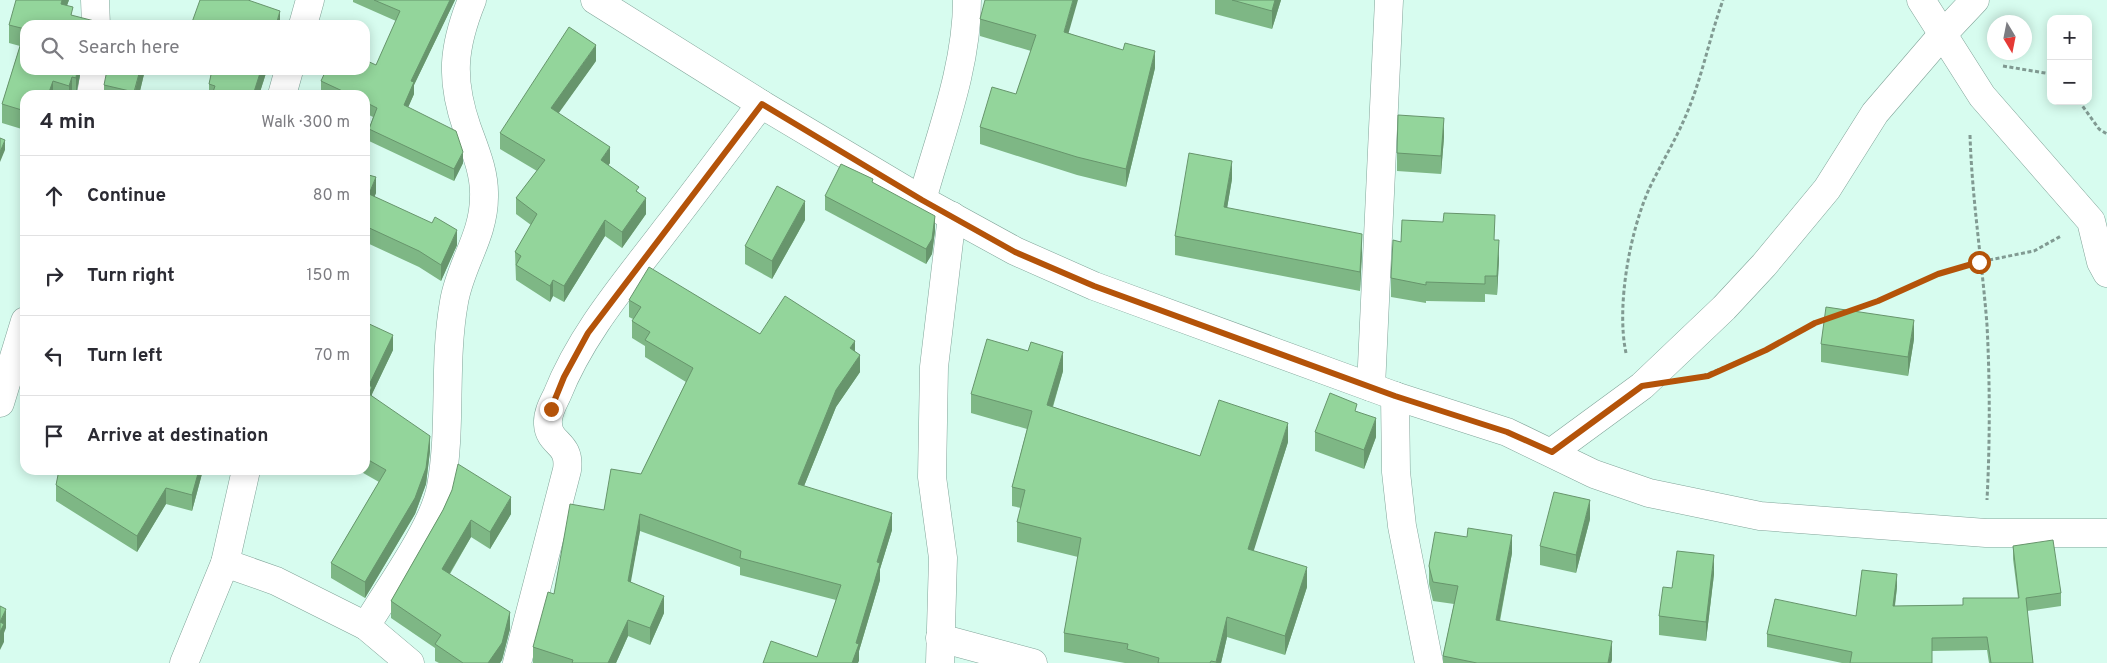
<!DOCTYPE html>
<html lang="en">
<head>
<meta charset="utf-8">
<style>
	:root { --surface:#fff; --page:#f7f7f7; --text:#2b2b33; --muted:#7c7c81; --line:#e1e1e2 }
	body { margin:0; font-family:Overpass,sans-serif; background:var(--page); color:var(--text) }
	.controls { position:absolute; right:15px; top:15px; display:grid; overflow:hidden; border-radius:10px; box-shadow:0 2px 12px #0003 }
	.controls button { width:45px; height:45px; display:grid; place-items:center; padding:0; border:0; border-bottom:1px solid var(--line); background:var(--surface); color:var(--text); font:25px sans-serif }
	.compass { position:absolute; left:1987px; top:15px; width:45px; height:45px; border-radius:50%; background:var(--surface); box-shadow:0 2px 12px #0003; rotate:170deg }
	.stop { position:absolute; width:15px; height:15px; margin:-11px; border:4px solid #b45309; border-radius:50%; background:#fff }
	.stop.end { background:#b45309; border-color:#fff; box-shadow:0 1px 5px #0008 }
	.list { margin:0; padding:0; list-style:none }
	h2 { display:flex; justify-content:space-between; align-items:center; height:65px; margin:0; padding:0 20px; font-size:21px }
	h2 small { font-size:16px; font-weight:400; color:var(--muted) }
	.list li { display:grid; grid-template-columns:32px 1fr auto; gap:15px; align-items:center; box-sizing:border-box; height:80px; padding:0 20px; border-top:1px solid var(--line) }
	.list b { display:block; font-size:19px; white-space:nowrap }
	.list em { font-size:16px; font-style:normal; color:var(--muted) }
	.icon { flex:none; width:28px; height:28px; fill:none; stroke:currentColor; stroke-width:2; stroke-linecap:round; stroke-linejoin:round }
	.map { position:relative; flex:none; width:2107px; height:663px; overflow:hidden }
	.search { position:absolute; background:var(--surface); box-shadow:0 2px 12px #0003; left:20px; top:20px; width:350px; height:55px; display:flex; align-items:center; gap:12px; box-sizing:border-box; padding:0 18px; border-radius:15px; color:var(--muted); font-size:19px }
	.panel { position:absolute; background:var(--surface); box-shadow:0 2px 12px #0003; left:20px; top:90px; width:350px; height:385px; border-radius:15px }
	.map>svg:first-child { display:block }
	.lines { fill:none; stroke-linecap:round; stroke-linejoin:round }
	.minor-casing { stroke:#81a499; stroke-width:29 }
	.path { stroke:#819a92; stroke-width:3; stroke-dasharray:4 2.5; stroke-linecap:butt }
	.minor { stroke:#fff; stroke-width:28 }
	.wall { fill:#7eb785 }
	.shaded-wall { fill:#67956c }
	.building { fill:#93d59b; stroke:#67956c }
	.route { stroke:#b45309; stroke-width:6 }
</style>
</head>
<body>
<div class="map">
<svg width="2107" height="663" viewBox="0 0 2107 663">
	<rect width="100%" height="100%" fill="#d7fcef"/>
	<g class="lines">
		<defs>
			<g id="minor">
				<polyline points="95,0 96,25"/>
				<polyline points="595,0 761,104 922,200 1015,251 1094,286 1395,396 1507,432 1594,474 1649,493 1760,516 1986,533 2107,533"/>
				<polyline points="1921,0 1982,96 2091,221 2101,262 2107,273"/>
				<polyline points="303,25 310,0"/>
				<polyline points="91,95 95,70"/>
				<polyline points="282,95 289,70"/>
				<path d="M922 200C940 135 967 68 967 0"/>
				<polyline points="1371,387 1389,0"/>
				<polyline points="1395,396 1396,472 1402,526 1429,663"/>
				<polyline points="0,403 25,321"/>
				<polyline points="1552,452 1642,386 1724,308 1764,265 1827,189 1875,113 1942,35 1975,0"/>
				<polyline points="225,563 276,581 366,626 410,663"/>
				<path d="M366 626C388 589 434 527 441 487 452 426 443 363 454 302 460 265 484 236 484 197 485 173 475 150 467 128 450 79 453 47 472 0"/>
				<polyline points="940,638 1033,663"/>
				<polyline points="184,663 225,563 246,470"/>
				<path d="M517 663 567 470C571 442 549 445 548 424 547 414 553 403 557 395 582 332 627 281 667 228 699 187 730 145 761 104"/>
				<polyline points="940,663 943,558 932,477 934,367 952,216"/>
			</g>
		</defs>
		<use href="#minor" class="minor-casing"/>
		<g class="path">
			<polyline points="2003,66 2051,74"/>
			<polyline points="2079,101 2099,129 2107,134"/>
			<path d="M1970 135C1972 199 1982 261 1987 325 1990 383 1990 442 1987 500"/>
			<polyline points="1849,311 1878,301 1938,274 1979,262 2034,251 2061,236"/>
			<path d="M1626 353C1616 306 1630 230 1650 187 1663 160 1678 136 1689 108 1703 73 1710 36 1723 0"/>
			<polyline points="1703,376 1766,350 1815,323 1826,319"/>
		</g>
		<use href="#minor" class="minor"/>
	</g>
	<g class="wall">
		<polygon points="69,0 67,5 25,70 81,70 76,95 25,95 25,130 2,123 2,104 20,46 9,43 9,25"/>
		<polygon points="353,0 455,0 414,85 414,94 408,107 463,163 454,181 369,141 369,129 373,117 365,113 365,95 327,95 321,92 321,81 376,65 396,21 353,2"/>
		<polygon points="1215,0 1281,0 1272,29 1215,14"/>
		<polygon points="980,19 1069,33 1155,68 1126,187 1077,175 980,144 980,127 1016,94 1031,51 980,36"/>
		<polygon points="596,61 558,113 610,163 608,165 639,193 646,214 622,248 605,236 564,302 553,296 550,302 516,280 515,252 531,225 516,214 516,198 537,171 500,149 500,133"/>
		<polygon points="145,70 139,95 104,95 104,85"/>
		<polygon points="212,70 267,70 259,95 209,95 209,84"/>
		<polygon points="1444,137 1441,174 1397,171 1397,153"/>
		<polygon points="365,174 376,193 374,197 457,245 441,281 419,267 365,242"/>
		<polygon points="1232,179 1227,208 1362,252 1360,291 1175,255 1175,236"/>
		<polygon points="873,183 935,231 932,254 926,264 825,210 825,196"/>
		<polygon points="805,220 772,279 745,264 745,246"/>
		<polygon points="1495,240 1499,259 1497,295 1485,294 1485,302 1426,301 1426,303 1391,297 1391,278 1401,242"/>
		<polygon points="629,300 760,334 855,351 860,372 836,407 804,486 892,530 880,569 880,580 859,651 859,661 817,657 836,600 740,575 740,567 640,531 630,582 664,613 650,645 628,636 616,663 533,663 533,647 554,594 604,510 641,474 686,382 645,357 645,346 632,338 632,321 633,319 629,317"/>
		<polygon points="365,322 393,350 372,394 372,396 430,451 426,484 415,514 365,598 331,578 331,563 379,482 358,470 365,470"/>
		<polygon points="1914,339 1908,376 1821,362 1821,344"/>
		<polygon points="1028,351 1063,371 1053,407 1200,456 1288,442 1253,551 1307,587 1285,655 1227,637 1221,663 1125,663 1064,652 1064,633 1078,557 1017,542 1017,522 1021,508 1012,506 1012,487 1027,429 971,413 971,394"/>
		<polygon points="1357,411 1376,437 1364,469 1315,451 1315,432"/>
		<polygon points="59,470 203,470 192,511 166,504 137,552 56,501 56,485"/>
		<polygon points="452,490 511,514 490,549 471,537 450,574 510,629 502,660 500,663 439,663 435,661 435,648 391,618 391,601 443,510"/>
		<polygon points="1590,519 1576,573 1540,565 1540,546"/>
		<polygon points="2013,546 2061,593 2061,606 2027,611 2033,663 1989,663 1987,650 1932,651 1932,663 1842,663 1767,647 1767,634 1856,616 1897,587 1895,606 1963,605 2018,598 2013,559"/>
		<polygon points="1512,553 1500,621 1612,660 1611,663 1443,663 1443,656 1454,604 1433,601 1429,584 1429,566"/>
		<polygon points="1714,574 1706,641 1659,635 1659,616 1672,588"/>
	</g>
	<g class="shaded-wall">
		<polygon points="62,0 69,0 61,22 61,4"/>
		<polygon points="450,0 455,0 414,85 414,94 404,117 404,105 411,81"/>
		<polygon points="1073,0 1078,0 1064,49 1064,32"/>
		<polygon points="1275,0 1281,0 1272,29 1272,11"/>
		<polygon points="280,11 280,25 276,25"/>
		<polygon points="596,45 596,61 551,124 551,108"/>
		<polygon points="1155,51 1155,68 1126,187 1126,169"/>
		<polygon points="77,70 81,70 76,95 76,78"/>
		<polygon points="140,70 145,70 139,95 134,95"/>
		<polygon points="261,70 267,70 259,95 253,95"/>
		<polygon points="72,77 72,95 69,95 69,86"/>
		<polygon points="53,81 53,95 48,95"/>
		<polygon points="1444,118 1444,137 1441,174 1441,156"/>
		<polygon points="5,140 5,150 0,162 0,152"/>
		<polygon points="610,147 610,163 601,176 601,160"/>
		<polygon points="463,152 463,163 454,181 454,169"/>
		<polygon points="1232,161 1232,179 1224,226 1224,207"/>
		<polygon points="376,177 376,193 369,210 369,194"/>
		<polygon points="646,198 646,214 622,248 622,232"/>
		<polygon points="805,201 805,220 772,279 772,261"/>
		<polygon points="935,216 935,231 932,254 926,264 926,249"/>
		<polygon points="605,220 605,236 564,302 564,286"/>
		<polygon points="457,230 457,245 441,281 441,265"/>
		<polygon points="1362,234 1362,252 1360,291 1360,272"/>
		<polygon points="1499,240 1499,259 1497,295 1497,276"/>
		<polygon points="553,280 553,296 550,302 550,286"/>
		<polygon points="1914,320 1914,339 1908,376 1908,357"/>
		<polygon points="393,335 393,350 372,394 372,403 369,409 369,385"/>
		<polygon points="855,341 855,358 850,348"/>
		<polygon points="1063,352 1063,371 1047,425 1047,405"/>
		<polygon points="860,355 860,372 836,407 798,501 798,484 836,390"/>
		<polygon points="1376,418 1376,437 1364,469 1364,450"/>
		<polygon points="1288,423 1288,442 1248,569 1248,549"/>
		<polygon points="430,436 430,451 426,484 415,514 365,598 365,582"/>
		<polygon points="199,470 203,470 192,511 192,495"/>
		<polygon points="166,488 166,504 137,552 137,536"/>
		<polygon points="511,497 511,514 490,549 490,532"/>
		<polygon points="1590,500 1590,519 1576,573 1576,555"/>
		<polygon points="892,513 892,530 880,569 880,580 859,651 859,661 858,663 852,663 856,643 877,562"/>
		<polygon points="640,514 640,531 628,598 628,581"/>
		<polygon points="471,520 471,537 442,586 442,569"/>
		<polygon points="1512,535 1512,553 1496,639 1496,620"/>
		<polygon points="1714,555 1714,574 1706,641 1706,622"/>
		<polygon points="1307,567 1307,587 1285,655 1285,636"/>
		<polygon points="1897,574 1897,587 1893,619 1893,606"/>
		<polygon points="664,596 664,613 650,645 650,628"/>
		<polygon points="6,609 6,628 4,633 4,642 0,650 0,622"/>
		<polygon points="510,612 510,629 502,660 500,663 488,663"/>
		<polygon points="1227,617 1227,637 1221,663 1216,663"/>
		<polygon points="628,620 628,636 616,663 608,663"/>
		<polygon points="1612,641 1612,660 1611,663 1608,663"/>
	</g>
	<g class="building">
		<polygon points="16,0 62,0 61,4 73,7 71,15 110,25 25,25 25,29 9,25"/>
		<polygon points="200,0 248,0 280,11 276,25 191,25"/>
		<polygon points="374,0 450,0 411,81 414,82 404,105 456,131 463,152 454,169 369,129 377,108 365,102 365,95 351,95 321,81 326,70 365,70 365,60 376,65 400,11"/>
		<polygon points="985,0 1073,0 1064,32 1123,50 1125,43 1155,51 1126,169 1077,157 980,127 992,87 1016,94 1036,35 980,19"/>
		<polygon points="1232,0 1275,0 1272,11"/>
		<polygon points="569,27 596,45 551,108 610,147 601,160 639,187 636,191 646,198 622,232 605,220 564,286 553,280 550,286 516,265 521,256 515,252 537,214 516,198 545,160 500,133"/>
		<polygon points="25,30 25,70 77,70 76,78 72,77 69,86 53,81 48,95 25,95 25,111 2,104"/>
		<polygon points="107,70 140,70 134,92 104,85"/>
		<polygon points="212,70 261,70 253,95 212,95 215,86 209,84"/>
		<polygon points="1398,115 1444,118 1441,156 1397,153"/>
		<polygon points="0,138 5,140 0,152"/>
		<polygon points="1189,153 1232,161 1224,207 1362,234 1360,272 1175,236"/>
		<polygon points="841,164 873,179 872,182 935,216 932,239 926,249 825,196"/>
		<polygon points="365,174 376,177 369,194 432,223 435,217 457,230 441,265 419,251 365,226"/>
		<polygon points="777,186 805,201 772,261 745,246"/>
		<polygon points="1444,213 1495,215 1494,240 1499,240 1497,276 1485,276 1485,284 1426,282 1426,285 1391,278 1393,240 1401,242 1402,220 1443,222"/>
		<polygon points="649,267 760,334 785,296 855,341 850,348 860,355 836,390 798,484 892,513 877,562 880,563 856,643 859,644 852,663 763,663 771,641 817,657 841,585 740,558 741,551 640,514 628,581 664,596 650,628 628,620 608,663 572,663 573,660 533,647 548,592 554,594 570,504 604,510 611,469 641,474 693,368 645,340 650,332 632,321 641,307 629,300"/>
		<polygon points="1826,307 1914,320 1908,357 1821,344"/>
		<polygon points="365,322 393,335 369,385 372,387 369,394 430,436 426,468 415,498 365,582 331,563 386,470 365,458"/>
		<polygon points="987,339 1028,351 1031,342 1063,352 1047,405 1200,456 1219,400 1288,423 1248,549 1307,567 1285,636 1227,617 1216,662 1211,661 1210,663 1158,663 1159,658 1127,649 1128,644 1064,633 1081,538 1017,522 1025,490 1012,487 1032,411 971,394"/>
		<polygon points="1330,393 1357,404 1355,411 1376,418 1364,450 1315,432"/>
		<polygon points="458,464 511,497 490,532 471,520 442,569 510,612 502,643 488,663 463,663 435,644 441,635 391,601 443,510 452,490"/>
		<polygon points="59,470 199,470 192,495 166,488 137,536 56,485"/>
		<polygon points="1554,492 1590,500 1576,555 1540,546"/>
		<polygon points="1468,528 1512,535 1496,620 1612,641 1608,663 1477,663 1443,656 1458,586 1433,582 1429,566 1435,532 1467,537"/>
		<polygon points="2053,540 2061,593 2026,598 2033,663 1991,663 1987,637 1932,638 1932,663 1850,663 1852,652 1767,634 1775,599 1856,616 1862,570 1897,574 1893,606 1963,605 1963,598 2019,598 2013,546"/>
		<polygon points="1677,551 1714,555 1706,622 1659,616 1663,587 1672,588"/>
		<polygon points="0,606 6,609 0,622 4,624 0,632"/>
	</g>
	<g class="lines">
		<polyline class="route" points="551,409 564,377 588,333 762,104 922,200 1015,252 1094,286 1395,396 1507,432 1552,452 1642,386 1708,376 1766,350 1815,323 1878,301 1938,274 1979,262"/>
	</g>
</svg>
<div class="controls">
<button>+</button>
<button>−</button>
</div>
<svg class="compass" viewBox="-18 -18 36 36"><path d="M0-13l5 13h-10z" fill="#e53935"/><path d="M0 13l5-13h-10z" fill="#7c7c81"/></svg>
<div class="stop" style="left:1979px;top:262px"></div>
<div class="stop end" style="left:551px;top:409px"></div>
<div class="search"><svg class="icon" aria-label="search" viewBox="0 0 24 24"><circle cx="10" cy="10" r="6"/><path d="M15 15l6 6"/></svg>Search here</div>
<section class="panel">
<h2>4 min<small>Walk · 300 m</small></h2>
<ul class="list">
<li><svg class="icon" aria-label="ahead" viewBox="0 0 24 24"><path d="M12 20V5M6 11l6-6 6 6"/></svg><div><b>Continue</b></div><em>80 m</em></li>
<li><svg class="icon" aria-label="right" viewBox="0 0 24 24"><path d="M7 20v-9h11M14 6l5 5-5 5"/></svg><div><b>Turn right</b></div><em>150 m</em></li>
<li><svg class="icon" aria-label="left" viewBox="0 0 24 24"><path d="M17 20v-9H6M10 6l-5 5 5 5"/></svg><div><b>Turn left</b></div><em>70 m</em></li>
<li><svg class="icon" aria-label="arrive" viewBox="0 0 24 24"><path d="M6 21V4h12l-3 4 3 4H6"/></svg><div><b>Arrive at destination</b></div></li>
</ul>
</section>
</div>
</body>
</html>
